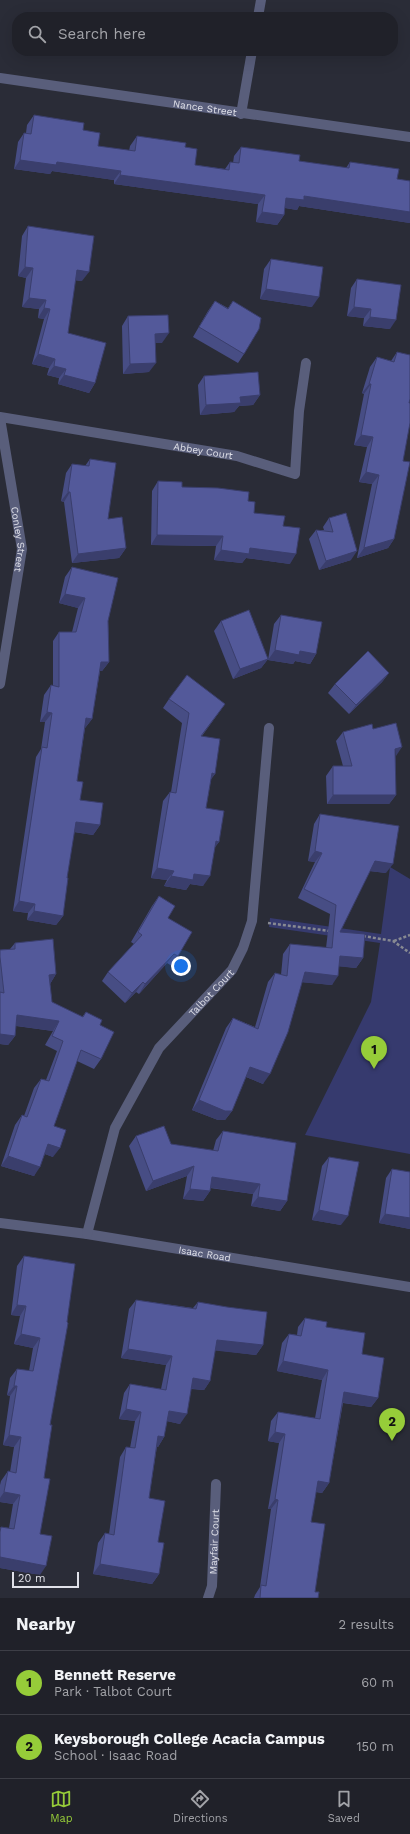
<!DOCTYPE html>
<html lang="en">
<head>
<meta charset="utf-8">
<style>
	:root { --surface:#202129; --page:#282931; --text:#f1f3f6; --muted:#a2a3a8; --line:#3d3e46; --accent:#96cc39 }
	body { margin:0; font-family:"Work Sans",sans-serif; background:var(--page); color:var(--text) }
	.scale { position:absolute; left:12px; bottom:10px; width:67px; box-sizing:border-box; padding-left:4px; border:2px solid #e0e1e9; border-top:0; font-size:11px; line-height:14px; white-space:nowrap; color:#e0e1e9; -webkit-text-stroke:3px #2a2c37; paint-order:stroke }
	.you { position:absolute; left:181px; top:966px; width:14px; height:14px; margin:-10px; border:3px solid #fff; border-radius:50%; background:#1a73e8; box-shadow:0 0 0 6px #1a73e833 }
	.badge { display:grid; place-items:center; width:26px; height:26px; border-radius:50%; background:var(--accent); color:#111; font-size:13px; font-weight:700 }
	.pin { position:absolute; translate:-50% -33px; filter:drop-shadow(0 1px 2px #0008) }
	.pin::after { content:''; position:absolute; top:21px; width:14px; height:12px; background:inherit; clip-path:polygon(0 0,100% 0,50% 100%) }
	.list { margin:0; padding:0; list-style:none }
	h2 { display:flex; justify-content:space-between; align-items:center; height:52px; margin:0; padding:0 16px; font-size:17px }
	h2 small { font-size:13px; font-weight:400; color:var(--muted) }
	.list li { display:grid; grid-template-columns:26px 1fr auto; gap:12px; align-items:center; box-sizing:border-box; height:64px; padding:0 16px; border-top:1px solid var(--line) }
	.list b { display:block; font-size:15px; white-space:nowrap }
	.list p { margin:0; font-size:13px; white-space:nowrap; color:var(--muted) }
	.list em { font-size:13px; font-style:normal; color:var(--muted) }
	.icon { flex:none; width:22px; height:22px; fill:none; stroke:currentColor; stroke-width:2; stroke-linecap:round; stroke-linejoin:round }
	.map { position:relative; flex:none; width:410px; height:1598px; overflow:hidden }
	.search { position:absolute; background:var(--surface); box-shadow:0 4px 16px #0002; left:12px; right:12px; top:12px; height:44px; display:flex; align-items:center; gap:10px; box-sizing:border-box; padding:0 14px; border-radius:16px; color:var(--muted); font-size:15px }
	.sheet { height:180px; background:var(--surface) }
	nav { display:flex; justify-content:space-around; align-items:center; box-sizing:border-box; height:56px; border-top:1px solid var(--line); background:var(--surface); font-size:11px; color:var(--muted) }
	nav a { display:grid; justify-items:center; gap:2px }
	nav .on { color:var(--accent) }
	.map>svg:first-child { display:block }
	.green { fill:#363a6e }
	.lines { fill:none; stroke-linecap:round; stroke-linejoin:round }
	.path { stroke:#878992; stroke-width:2.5; stroke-dasharray:3 2; stroke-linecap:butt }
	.minor { stroke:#595e7b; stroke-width:10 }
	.wall { fill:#474d84 }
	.shaded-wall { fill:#3a3e6c }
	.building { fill:#53599a; stroke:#3a3e6c }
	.labels { text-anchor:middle; stroke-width:3; stroke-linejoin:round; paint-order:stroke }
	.street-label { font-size:10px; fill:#e0e1e9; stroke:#2a2c37 }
</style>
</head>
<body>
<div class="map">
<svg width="410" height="1598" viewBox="0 0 410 1598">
	<rect width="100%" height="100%" fill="#2a2c37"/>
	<polygon class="green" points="390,867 410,879 410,1154 305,1135 371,1002 380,943 269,927 270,918 381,934"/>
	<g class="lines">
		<g class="path">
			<polyline points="268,923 330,931"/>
			<polyline points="363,936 393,941 410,953"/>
			<polyline points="394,941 410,935"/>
		</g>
		<g class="minor">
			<polyline points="258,17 261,0"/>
			<path id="s1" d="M0 78 410 137"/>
			<polyline points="241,114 252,51"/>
			<path id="s2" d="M0 417 237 456 295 474 299 411 306 363"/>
			<path id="s3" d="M0 418 22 549 0 684"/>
			<path id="s4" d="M0 1223 87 1234 410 1287"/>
			<path id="s5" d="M87 1234 115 1128 159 1048 232 970 243 948 252 921 269 728"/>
			<path id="s6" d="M208 1598 212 1586 216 1484"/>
		</g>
	</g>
	<g class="wall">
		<polygon points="34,115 83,130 98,146 129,151 130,146 137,136 185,147 195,165 225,169 230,162 233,163 234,156 241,147 299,161 346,168 350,162 397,179 410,181 410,223 299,206 297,210 285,208 284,215 277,225 256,222 258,204 114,184 114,180 52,171 50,174 14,169 18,142 24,133 26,133 27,125"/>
		<polygon points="28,226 82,281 75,280 68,333 95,383 89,393 58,384 59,378 47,375 49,368 32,364 44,319 38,318 39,309 22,307 26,278 18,276 22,236"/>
		<polygon points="271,259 312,307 260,299 264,269"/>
		<polygon points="357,279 390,329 363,326 364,318 347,316 351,288"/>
		<polygon points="215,301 228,308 233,301 244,354 238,363 193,337 208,311"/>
		<polygon points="128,316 162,343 155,343 149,372 123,374 122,326"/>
		<polygon points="397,352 409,403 394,539 388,548 357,558 372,484 359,482 367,447 354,445 364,394 362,393 370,367 377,357 391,361"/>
		<polygon points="204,376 260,395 253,405 239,406 234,412 200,415 198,385"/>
		<polygon points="90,459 108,519 126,548 119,558 72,563 64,502 61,501 66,473 72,464 85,466"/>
		<polygon points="158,481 182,487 248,501 254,513 283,526 290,564 246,558 242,563 214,560 216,546 151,545 152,491"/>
		<polygon points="329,518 351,560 319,570 309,539 316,530 324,530 323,527"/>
		<polygon points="72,567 108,621 109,662 102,671 100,671 92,719 85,728 77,781 80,800 100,825 93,835 74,832 67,878 63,916 56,925 27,920 28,913 13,911 36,757 41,749 45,722 40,722 44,695 51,685 53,686 53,641 59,632 72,632 78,608 59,603 65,577"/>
		<polygon points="281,615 316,654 310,664 295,661 293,664 268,660 274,624"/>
		<polygon points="221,621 268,659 261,668 233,679 214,631"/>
		<polygon points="389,673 382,682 349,714 328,693 335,684"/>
		<polygon points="169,699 225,704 202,736 215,774 211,779 206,808 219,842 215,847 203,886 190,884 186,890 164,886 167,880 151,878 163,801 170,792 171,792 182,723 163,708"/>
		<polygon points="373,729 395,756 396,795 389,804 327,804 326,776 333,766 343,766 336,741 343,732"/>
		<polygon points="320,814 386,873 370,871 340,932 363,958 356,968 339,966 332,985 302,982 263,1084 246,1077 232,1111 225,1120 218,1120 192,1110 226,1028 233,1018 255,1027 268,982 275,973 281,975 283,954 290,944 326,948 330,914 298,898 315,862 308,861 314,824"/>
		<polygon points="159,896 168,918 178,956 172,966 167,963 139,994 136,992 125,1003 102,981 108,972 134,944 131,942 152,906"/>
		<polygon points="15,943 56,974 50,984 52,1002 82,1017 86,1012 100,1025 101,1059 94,1069 77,1061 54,1126 53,1157 45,1154 34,1176 1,1166 15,1125 22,1115 24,1116 34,1088 41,1079 46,1080 57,1051 45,1045 53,1031 16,1026 15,1036 8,1045 0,1044 0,950 10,949"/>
		<polygon points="223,1131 287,1201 280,1211 251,1206 253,1194 210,1188 210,1191 203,1201 183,1199 187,1176 146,1191 129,1146 136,1136 171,1144 213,1151 216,1140"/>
		<polygon points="329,1157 341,1225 312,1220 322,1166"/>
		<polygon points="392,1169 410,1229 379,1223 386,1178"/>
		<polygon points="24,1256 75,1264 50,1425 44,1478 40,1534 40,1575 0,1568 0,1528 1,1527 9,1528 13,1504 0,1502 0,1485 1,1481 8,1471 10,1472 14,1447 3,1445 10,1396 7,1395 10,1378 17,1369 29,1371 33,1348 14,1344 20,1316 11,1315 17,1266"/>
		<polygon points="136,1300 193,1308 198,1302 263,1345 256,1355 215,1350 210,1381 204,1390 191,1389 180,1424 167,1421 164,1437 158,1447 157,1446 149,1498 158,1542 159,1574 152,1584 93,1574 98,1543 105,1533 109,1534 120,1457 126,1447 130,1448 135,1421 119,1419 124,1393 130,1384 161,1389 166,1365 121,1358 129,1309"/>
		<polygon points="305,1318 326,1327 362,1354 378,1398 371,1407 343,1403 329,1483 322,1493 316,1492 311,1522 315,1592 318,1598 254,1598 255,1595 260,1587 271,1509 268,1509 279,1443 268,1441 271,1421 278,1412 315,1418 322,1380 277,1371 282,1343 289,1334 297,1335 298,1327"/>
	</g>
	<g class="shaded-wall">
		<polygon points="20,160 57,162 121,171 114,180 52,171 50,174 14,169"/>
		<polygon points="120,175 265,195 258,204 114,184"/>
		<polygon points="304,196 410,212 410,223 299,206 297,210 280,207 286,198"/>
		<polygon points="262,212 284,215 277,225 256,222"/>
		<polygon points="25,267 33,268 26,278 18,276"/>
		<polygon points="77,270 89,272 82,281 70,280"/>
		<polygon points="266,289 319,297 312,307 260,299"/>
		<polygon points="29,298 46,300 39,309 22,307"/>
		<polygon points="354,307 371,309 364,318 347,316"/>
		<polygon points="44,308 50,309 44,319 38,318"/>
		<polygon points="370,317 396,320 390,329 363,326"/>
		<polygon points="169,333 162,343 148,343 155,334"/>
		<polygon points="38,354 55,359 49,368 32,364"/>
		<polygon points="156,363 149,372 123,374 130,364"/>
		<polygon points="54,366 66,369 59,378 47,375"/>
		<polygon points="64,375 95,383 89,393 58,384"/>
		<polygon points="369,384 371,384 364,394 362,393"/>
		<polygon points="260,395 253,405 239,406 234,412 200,415 206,405 240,397"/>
		<polygon points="361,435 373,437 367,447 354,445"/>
		<polygon points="366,472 379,475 372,484 359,482"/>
		<polygon points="68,492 70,492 64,502 61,501"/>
		<polygon points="157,535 223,536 216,546 151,545"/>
		<polygon points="394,539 388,548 357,558 364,548"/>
		<polygon points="126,548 119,558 72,563 78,554"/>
		<polygon points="250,548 296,554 290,564 246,558 242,563 214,560 221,550"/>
		<polygon points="357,551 351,560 319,570 326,561"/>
		<polygon points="65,594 85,598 78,608 59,603"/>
		<polygon points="275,650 300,651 316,654 310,664 295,661 293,664 268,660"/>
		<polygon points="268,659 261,668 233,679 240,669"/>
		<polygon points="101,662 109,662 102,671 94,671"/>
		<polygon points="389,673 382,682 349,714 356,705"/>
		<polygon points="47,712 52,713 45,722 40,722"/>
		<polygon points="86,718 92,719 85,728 80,727"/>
		<polygon points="402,747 396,756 395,749"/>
		<polygon points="212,773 215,774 208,783"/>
		<polygon points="333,795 396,795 389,804 327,804"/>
		<polygon points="76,822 100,825 93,835 69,831"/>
		<polygon points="216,841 219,842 212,851"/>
		<polygon points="315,851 322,853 315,862 308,861"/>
		<polygon points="375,861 393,864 386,873 369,871"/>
		<polygon points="157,868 174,871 167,880 151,878"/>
		<polygon points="194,874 210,876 203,886 190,884 186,890 164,886 171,876"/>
		<polygon points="19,901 35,904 28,913 13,911"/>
		<polygon points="34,911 63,916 56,925 27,920"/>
		<polygon points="174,954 167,963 139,994 145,984"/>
		<polygon points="340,956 363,958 356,968 334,966"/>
		<polygon points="305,972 338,976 332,985 299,982"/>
		<polygon points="56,974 50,984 49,975"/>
		<polygon points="143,982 136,992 125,1003 132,993"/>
		<polygon points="17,1015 59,1021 53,1031 10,1025"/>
		<polygon points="0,1034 15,1036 8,1045 0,1044"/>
		<polygon points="250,1067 270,1074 263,1084 244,1076"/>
		<polygon points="199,1100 232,1111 225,1120 218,1120 192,1110"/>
		<polygon points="48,1144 60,1148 53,1157 42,1153"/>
		<polygon points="8,1156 40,1167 34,1176 1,1166"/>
		<polygon points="194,1166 187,1176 146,1191 153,1181"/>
		<polygon points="212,1177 260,1184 253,1194 206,1187"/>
		<polygon points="190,1189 210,1191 203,1201 183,1199"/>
		<polygon points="258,1197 287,1201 280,1211 251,1206"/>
		<polygon points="319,1210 348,1216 341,1225 312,1220"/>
		<polygon points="385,1214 410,1218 410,1229 379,1223"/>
		<polygon points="17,1305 26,1306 20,1316 11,1315"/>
		<polygon points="21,1334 40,1338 33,1348 14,1344"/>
		<polygon points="217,1340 263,1345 256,1355 210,1350"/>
		<polygon points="128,1349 172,1356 166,1365 121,1358"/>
		<polygon points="283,1361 328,1370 322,1380 277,1371"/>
		<polygon points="193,1378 210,1381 204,1390 186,1388"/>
		<polygon points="14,1386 17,1386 10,1396 7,1395"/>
		<polygon points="344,1392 378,1398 371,1407 338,1402"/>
		<polygon points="126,1409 141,1412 135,1421 119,1419"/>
		<polygon points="169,1411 187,1414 180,1424 162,1420"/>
		<polygon points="275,1432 285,1434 279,1443 268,1441"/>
		<polygon points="9,1435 21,1437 14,1447 3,1445"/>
		<polygon points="158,1436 164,1437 158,1447 152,1446"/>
		<polygon points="318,1481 329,1483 322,1493 311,1491"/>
		<polygon points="4,1492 20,1495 13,1504 0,1502 0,1498"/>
		<polygon points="275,1499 278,1500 271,1509 268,1509"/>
		<polygon points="0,1557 46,1566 40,1575 0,1568"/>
		<polygon points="100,1564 159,1574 152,1584 93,1574"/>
	</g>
	<g class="building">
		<polygon points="34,115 84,123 83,130 100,133 98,146 135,151 137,136 186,143 185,147 197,149 195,165 229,170 230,162 239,163 241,147 300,155 299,161 349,168 350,162 399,169 397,179 410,181 410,212 304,196 304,200 286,198 284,215 262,212 265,195 120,175 121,171 57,162 56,165 20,160 24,133 31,134"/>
		<polygon points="28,226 94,236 89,272 77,270 68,333 106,343 95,383 64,375 66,369 54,366 55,359 38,354 50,309 44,308 46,300 29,298 33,268 25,267"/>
		<polygon points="271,259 323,267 319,297 266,289"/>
		<polygon points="357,279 401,285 396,320 370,317 371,309 354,307"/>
		<polygon points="215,301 228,309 233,301 261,318 259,329 244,354 199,327"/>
		<polygon points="168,315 169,333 155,334 156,363 130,364 128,316"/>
		<polygon points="397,352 410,355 410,399 409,403 410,403 410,423 403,461 410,462 394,539 364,548 379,475 366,472 373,437 361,435 371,384 369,384 377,357 394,362"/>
		<polygon points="258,372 260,395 240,397 241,403 206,405 204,376"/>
		<polygon points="90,459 116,463 108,519 122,517 126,548 78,554 70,492 68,492 72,464 89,466"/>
		<polygon points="158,481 182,482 182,487 218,488 249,492 248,501 255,502 254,513 285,516 283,526 300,528 296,554 250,548 249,554 221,550 223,536 157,535"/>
		<polygon points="346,513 357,551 326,561 316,530 333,532 329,518"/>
		<polygon points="72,567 118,578 108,621 109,662 101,662 92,719 86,718 77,781 83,782 80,800 103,803 100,825 76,822 67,878 68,878 63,916 34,911 35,904 19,901 42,747 47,748 52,713 47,712 51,685 59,687 59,632 76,632 85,598 65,594"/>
		<polygon points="249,610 268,659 240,669 221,621"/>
		<polygon points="281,615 322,622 316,654 300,651 299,655 275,650"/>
		<polygon points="368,651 389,673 356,705 335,684"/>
		<polygon points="187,675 225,704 201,736 220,739 215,774 212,773 206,808 224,811 219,842 216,841 210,876 194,874 193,880 171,876 174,871 157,868 170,792 176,793 189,713 169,699"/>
		<polygon points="396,723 402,747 395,749 396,795 333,795 333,766 352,766 343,732 372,724 373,729"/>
		<polygon points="320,814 399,826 393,864 375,861 340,932 365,934 363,958 340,956 338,976 305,972 288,1032 270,1074 250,1067 232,1111 225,1111 199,1100 233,1018 258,1029 275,973 287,976 290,944 332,948 336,905 304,889 322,853 315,851"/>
		<polygon points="159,896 175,906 168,918 192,932 178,956 174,954 145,984 143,982 132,993 108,972 142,935 138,932"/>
		<polygon points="53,939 56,974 49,975 52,1002 83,1017 86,1012 102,1020 100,1025 114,1032 101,1059 81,1050 54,1126 66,1130 60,1148 48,1144 40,1167 8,1156 22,1115 27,1117 41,1079 49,1081 63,1041 52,1036 59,1021 17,1015 15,1036 0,1034 0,992 4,993 0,957 0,950 15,949 15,943"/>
		<polygon points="164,1126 171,1144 218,1151 223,1131 296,1143 287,1201 258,1197 260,1184 212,1177 210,1191 190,1189 194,1166 153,1181 136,1136"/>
		<polygon points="329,1157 359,1162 348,1216 319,1210"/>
		<polygon points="392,1169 410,1172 410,1218 385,1214"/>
		<polygon points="24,1256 75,1264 67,1322 68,1323 50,1425 52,1425 44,1478 50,1479 40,1534 52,1536 46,1566 0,1557 0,1532 1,1527 14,1529 20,1495 4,1492 8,1471 16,1473 21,1437 9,1435 17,1386 14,1386 17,1369 33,1371 40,1338 21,1334 26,1306 17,1305"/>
		<polygon points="136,1300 196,1309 198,1302 227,1307 267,1312 263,1345 217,1340 210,1381 193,1378 187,1414 169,1411 164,1437 158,1436 149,1498 165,1501 158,1542 164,1543 159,1574 100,1564 105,1533 114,1535 126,1447 135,1448 141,1412 126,1409 130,1384 166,1390 172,1356 128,1349"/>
		<polygon points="305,1318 327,1322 326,1327 365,1333 362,1354 384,1358 378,1398 344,1392 329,1483 318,1481 311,1522 325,1524 315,1592 319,1592 318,1598 260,1598 261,1585 266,1586 278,1500 275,1499 285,1434 275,1432 278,1412 320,1419 328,1370 283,1361 289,1334 301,1336"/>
	</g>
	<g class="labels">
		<g class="street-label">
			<text dy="4" stroke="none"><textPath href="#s1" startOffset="207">Nance Street</textPath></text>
			<text dy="4" stroke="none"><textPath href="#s2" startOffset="206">Abbey Court</textPath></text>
			<text dy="4" stroke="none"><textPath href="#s3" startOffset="123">Conley Street</textPath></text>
			<text dy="4" stroke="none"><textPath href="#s5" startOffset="277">Talbot Court</textPath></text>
			<text dy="4" stroke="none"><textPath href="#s4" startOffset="207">Isaac Road</textPath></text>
			<text dy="4" stroke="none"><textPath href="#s6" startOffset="57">Mayfair Court</textPath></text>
		</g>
	</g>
</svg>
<div class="scale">20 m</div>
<div class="you"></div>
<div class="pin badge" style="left:374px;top:1069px">1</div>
<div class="pin badge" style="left:392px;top:1441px">2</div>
<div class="search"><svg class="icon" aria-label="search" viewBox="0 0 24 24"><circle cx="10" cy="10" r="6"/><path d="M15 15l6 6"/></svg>Search here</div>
</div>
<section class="sheet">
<h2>Nearby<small>2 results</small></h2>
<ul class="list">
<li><span class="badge">1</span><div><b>Bennett Reserve</b><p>Park · Talbot Court</p></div><em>60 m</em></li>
<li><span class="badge">2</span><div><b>Keysborough College Acacia Campus</b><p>School · Isaac Road</p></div><em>150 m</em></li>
</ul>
</section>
<nav>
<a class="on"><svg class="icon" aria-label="map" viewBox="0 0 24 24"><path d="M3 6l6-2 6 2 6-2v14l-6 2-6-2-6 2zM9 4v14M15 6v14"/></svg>Map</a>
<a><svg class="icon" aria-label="directions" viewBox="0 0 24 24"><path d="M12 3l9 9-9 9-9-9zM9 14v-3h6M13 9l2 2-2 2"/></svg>Directions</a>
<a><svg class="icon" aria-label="saved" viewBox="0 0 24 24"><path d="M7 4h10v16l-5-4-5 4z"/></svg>Saved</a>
</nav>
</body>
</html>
